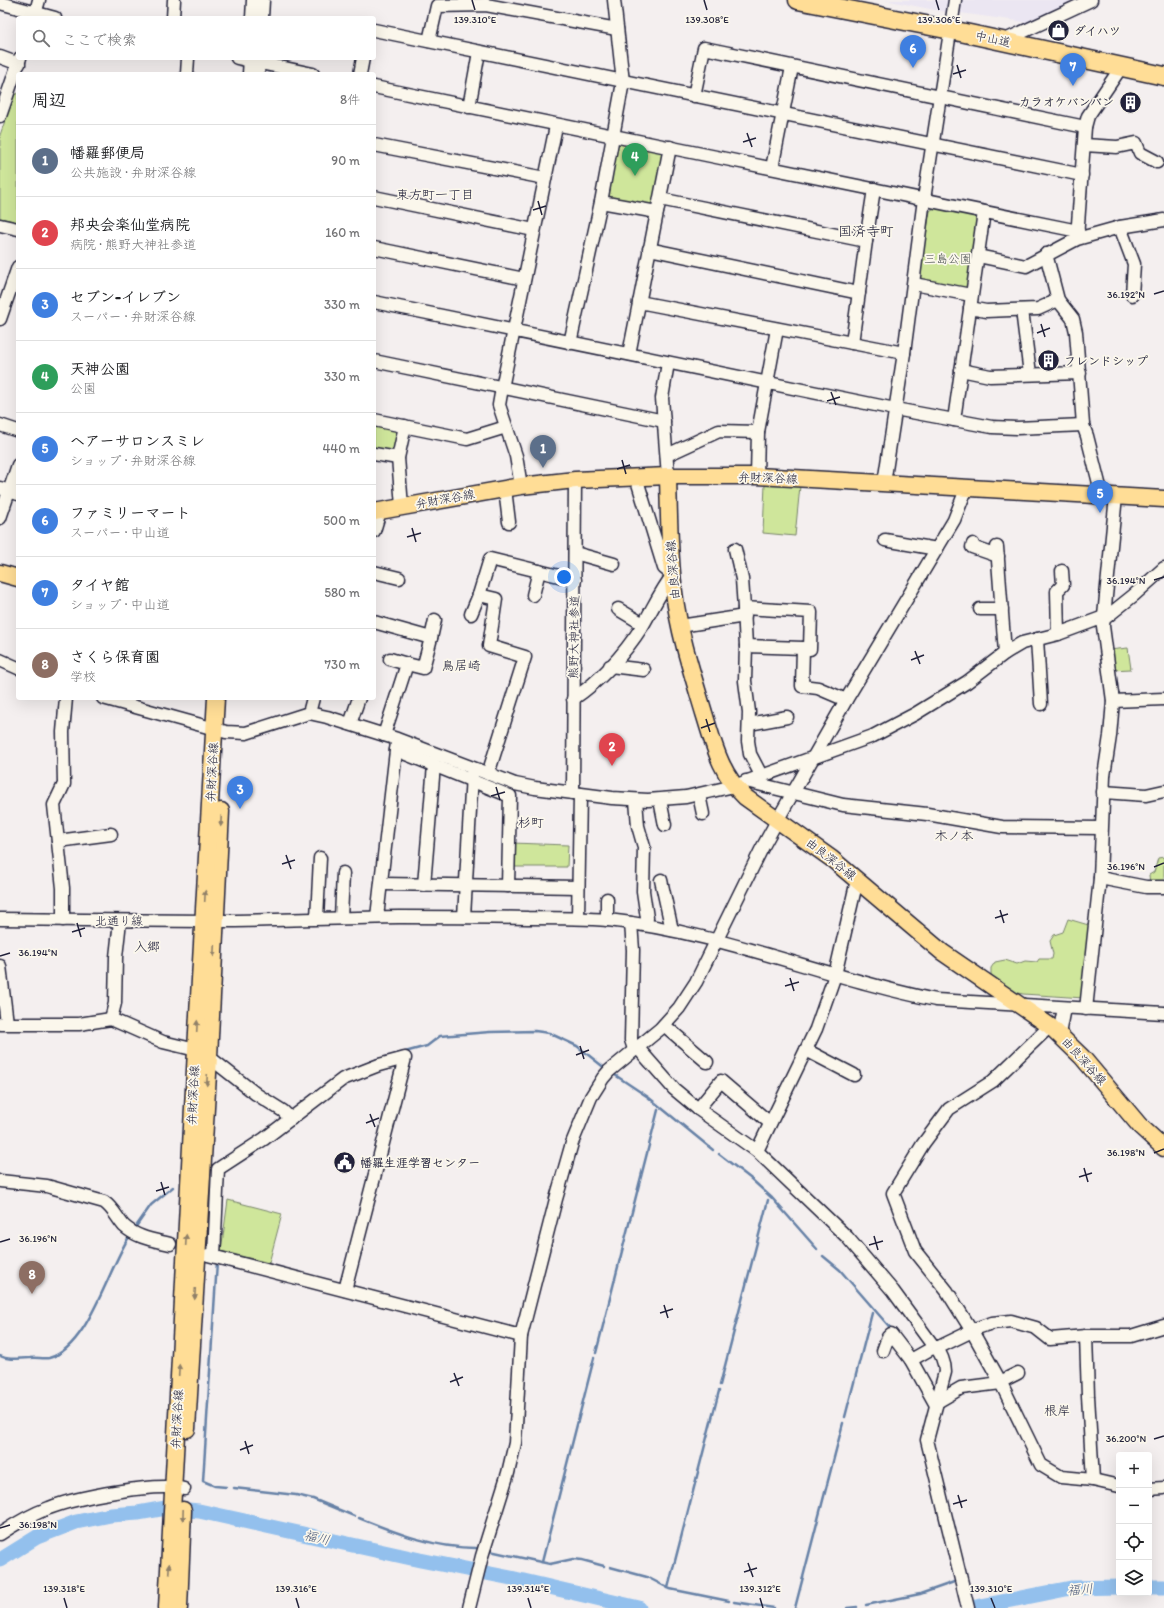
<!DOCTYPE html>
<html lang="ja">
<head>
<meta charset="utf-8">
<style>
	:root { --surface:#fff; --page:#f2f2f2; --text:#202124; --muted:#757577; --line:#e0e0e0; --accent:#ea580c }
	body { margin:0; font-family:Itim,"Klee One",sans-serif; background:var(--page); color:var(--text) }
	.controls { position:absolute; right:12px; bottom:12px; display:grid; overflow:hidden; border-radius:4px; box-shadow:0 4px 16px #0002 }
	.controls button { width:36px; height:36px; display:grid; place-items:center; padding:0; border:0; border-bottom:1px solid var(--line); background:var(--surface); color:var(--text); font:20px sans-serif }
	.you { position:absolute; left:564px; top:577px; width:14px; height:14px; margin:-10px; border:3px solid #fff; border-radius:50%; background:#1a73e8; box-shadow:0 0 0 6px #1a73e833 }
	.badge { display:grid; place-items:center; width:26px; height:26px; border-radius:50%; background:var(--accent); color:#fff; font-size:13px; font-weight:700 }
	.pin { position:absolute; translate:-50% -33px; filter:drop-shadow(0 1px 2px #0008) }
	.pin::after { content:''; position:absolute; top:21px; width:14px; height:12px; background:inherit; clip-path:polygon(0 0,100% 0,50% 100%) }
	.list { margin:0; padding:0; list-style:none }
	h2 { display:flex; justify-content:space-between; align-items:center; height:52px; margin:0; padding:0 16px; font-size:17px }
	h2 small { font-size:13px; font-weight:400; color:var(--muted) }
	.list li { display:grid; grid-template-columns:26px 1fr auto; gap:12px; align-items:center; box-sizing:border-box; height:72px; padding:0 16px; border-top:1px solid var(--line) }
	.list b { display:block; font-size:15px; white-space:nowrap }
	.list p { margin:0; font-size:13px; white-space:nowrap; color:var(--muted) }
	.list em { font-size:13px; font-style:normal; color:var(--muted) }
	.icon { flex:none; width:22px; height:22px; fill:none; stroke:currentColor; stroke-width:2; stroke-linecap:round; stroke-linejoin:round }
	.map { position:relative; flex:none; width:1164px; height:1608px; overflow:hidden }
	.search { position:absolute; background:var(--surface); box-shadow:0 4px 16px #0002; left:16px; top:16px; width:360px; height:44px; display:flex; align-items:center; gap:10px; box-sizing:border-box; padding:0 14px; border-radius:4px; color:var(--muted); font-size:15px }
	.panel { position:absolute; background:var(--surface); box-shadow:0 4px 16px #0002; left:16px; top:72px; width:360px; height:628px; border-radius:4px }
	.map>svg:first-child { display:block }
	.built { fill:#ebe6f2 }
	.green { fill:#cfe69b; stroke:#78846b }
	.lines { fill:none; stroke-linecap:round; stroke-linejoin:round }
	.stream { stroke:#6681a6; stroke-width:2.5 }
	.river { stroke:#93c0ed; stroke-width:15 }
	.minor-casing { stroke:#22223b; stroke-width:15 }
	.major-casing { stroke:#22223b; stroke-width:19 }
	.highway-casing { stroke:#22223b; stroke-width:21 }
	.minor { stroke:#fbf7ec; stroke-width:12 }
	.major { stroke:#ffdd96; stroke-width:16 }
	.highway { stroke:#ffdd96; stroke-width:18 }
	.oneway { fill:#908068 }
	.ticks { fill:none; stroke:#22223b; stroke-width:1.5 }
	.labels { text-anchor:middle; stroke-width:3.5; stroke-linejoin:round; paint-order:stroke }
	.poi-label { font-size:12px; font-weight:bold; fill:#22223b; stroke:#fbf7ec; text-anchor:start }
	.street-label { font-size:12px; fill:#22223b; stroke:#fbf7ec }
	.park-label { font-size:12px; fill:#4d5353; stroke:#fbf7ec }
	.neighbourhood-label { font-size:13px; fill:#22223b; stroke:#fbf7ec }
	.water-label { font-size:13px; font-style:italic; fill:#4a5979; stroke:#fbf7ec }
	.quarter-label { font-size:14px; fill:#22223b; stroke:#fbf7ec }
	.ticks-label { font-size:10px; text-anchor:middle; fill:#22223b; stroke:#fbf7ec; stroke-width:3.5; stroke-linejoin:round; paint-order:stroke }
</style>
</head>
<body>
<div class="map">
<svg width="1164" height="1608" viewBox="0 0 1164 1608">
	<rect width="100%" height="100%" fill="#f4efef"/>
	<filter id="ink" filterUnits="userSpaceOnUse"><feTurbulence type="fractalNoise" baseFrequency=".025" numOctaves="2"/><feDisplacementMap in="SourceGraphic" scale="8" xChannelSelector="R" yChannelSelector="G"/><feConvolveMatrix kernelMatrix="1 2 1 2 8 2 1 2 1" color-interpolation-filters="sRGB"/></filter>
	<g filter="url(#ink)">
		<g class="built">
			<polygon points="885,0 952,0 950,13"/>
			<polygon points="955,0 1081,0 1031,23 953,12"/>
		</g>
		<g class="green">
			<polygon points="18,93 18,222 0,218 0,135 14,95"/>
			<polygon points="620,143 662,151 664,155 653,206 606,197 616,146"/>
			<polygon points="934,208 977,216 979,220 969,289 923,283 919,278 930,211"/>
			<polygon points="374,424 400,431 396,453 374,451"/>
			<polygon points="765,484 800,486 795,536 763,533"/>
			<polygon points="1128,648 1131,669 1112,670 1109,650"/>
			<polygon points="512,843 568,845 567,867 511,867"/>
			<polygon points="1164,857 1164,883 1150,884 1149,875 1154,872 1158,858"/>
			<polygon points="1068,919 1092,926 1084,998 1023,994 1014,992 991,976 991,968 995,962 1005,960 1017,964 1025,961 1037,962 1039,959 1052,959 1053,954 1050,941 1054,935 1063,932"/>
			<polygon points="228,1200 282,1214 269,1263 221,1251"/>
		</g>
		<g class="lines">
			<g class="stream">
				<polyline points="394,1055 427,1046 440,1036 490,1032 535,1031 549,1033 577,1046 606,1069"/>
				<polyline points="351,1070 378,1059"/>
				<polyline points="612,1073 648,1097 713,1150"/>
				<polyline points="308,1098 325,1086"/>
				<polyline points="719,1154 750,1178 772,1198 817,1249"/>
				<polyline points="135,1228 151,1205 173,1187"/>
				<polyline points="823,1256 840,1270 893,1331"/>
				<polyline points="217,1262 203,1481 215,1486 226,1487"/>
				<polyline points="596,1353 658,1110"/>
				<path d="M0 1356C10 1361 19 1358 30 1358 36 1357 43 1359 49 1358 88 1348 108 1269 129 1237"/>
				<polyline points="720,1385 768,1200"/>
				<polyline points="845,1417 872,1313"/>
				<polyline points="234,1488 296,1495 313,1499 354,1516"/>
				<path d="M359 1518C396 1533 435 1548 476 1548"/>
				<polyline points="490,1551 550,1564 573,1559 582,1560 604,1566"/>
				<polyline points="542,1562 594,1358"/>
				<polyline points="610,1567 647,1577 670,1589 729,1601"/>
				<polyline points="668,1588 719,1391"/>
				<polyline points="734,1602 774,1608"/>
				<polyline points="866,1605 920,1594 957,1581"/>
				<polyline points="977,1607 978,1608"/>
				<polyline points="795,1608 843,1423"/>
				<polyline points="847,1608 857,1607"/>
			</g>
			<g class="river">
				<polyline points="0,1560 37,1537 76,1522 111,1515 138,1513 166,1508 199,1511 420,1560 511,1578 639,1608"/>
				<polyline points="1149,1587 1164,1587"/>
				<polyline points="971,1608 1071,1588 1119,1587"/>
			</g>
			<defs>
				<g id="minor">
					<polyline points="0,3 55,18"/>
					<polyline points="34,18 39,0"/>
					<polyline points="173,18 174,0"/>
					<polyline points="252,18 253,0"/>
					<polyline points="262,18 263,0"/>
					<polyline points="374,30 1082,175"/>
					<polyline points="429,41 437,6 486,5 617,29"/>
					<polyline points="1003,41 1091,0"/>
					<polyline points="0,57 19,64"/>
					<polyline points="237,58 313,74"/>
					<polyline points="187,74 188,58"/>
					<polyline points="249,74 250,58"/>
					<polyline points="258,74 259,58"/>
					<polyline points="360,74 363,58"/>
					<path d="M374 87C608 137 844 181 1078 231"/>
					<polyline points="694,96 704,48 1085,127"/>
					<polyline points="469,107 479,52"/>
					<polyline points="0,116 20,58"/>
					<polyline points="374,145 545,178"/>
					<polyline points="1084,145 1117,147 1136,143 1140,153 1157,162"/>
					<polyline points="772,168 792,67"/>
					<polyline points="374,197 534,230"/>
					<polyline points="660,199 866,241 852,343"/>
					<polyline points="601,202 657,212"/>
					<polyline points="0,225 18,229"/>
					<polyline points="1120,227 1134,264 1132,295"/>
					<polyline points="1077,238 1085,127 1088,116 1122,66"/>
					<polyline points="866,241 874,189"/>
					<polyline points="374,248 524,279"/>
					<polyline points="649,249 859,293"/>
					<polyline points="1046,254 1058,300 1073,319 1076,332 1083,425 1087,436 1102,495"/>
					<polyline points="978,256 1026,266 1077,239 1120,227 1164,220"/>
					<polyline points="914,284 971,295"/>
					<polyline points="374,302 895,409 992,427 1017,428 1083,425"/>
					<polyline points="639,302 904,353"/>
					<polyline points="970,308 986,311 1038,309 1058,300"/>
					<polyline points="1022,310 1030,374"/>
					<polyline points="0,319 18,267"/>
					<polyline points="570,343 601,202 623,82 614,0"/>
					<polyline points="629,354 670,147"/>
					<polyline points="374,361 664,421"/>
					<polyline points="668,363 662,398 668,476"/>
					<polyline points="961,370 990,376 1080,373"/>
					<polyline points="374,420 467,439 506,427"/>
					<polyline points="954,420 984,212"/>
					<polyline points="0,425 18,431"/>
					<polyline points="374,454 398,458"/>
					<polyline points="667,455 719,431 758,432"/>
					<polyline points="757,476 758,432 777,329"/>
					<polyline points="884,483 904,353 924,199 955,0"/>
					<polyline points="521,486 516,456 499,405 502,388 556,126"/>
					<polyline points="0,488 18,494"/>
					<polyline points="505,489 509,522"/>
					<polyline points="402,506 398,458 405,426"/>
					<polyline points="0,518 18,465"/>
					<polyline points="374,531 380,511"/>
					<polyline points="885,540 937,549"/>
					<polyline points="973,544 972,547 998,556"/>
					<polyline points="997,547 1005,653"/>
					<polyline points="735,549 742,579 744,608 811,612 810,649 803,648 802,686 818,688 846,700"/>
					<polyline points="575,553 614,564"/>
					<polyline points="374,572 399,578"/>
					<polyline points="533,595 539,571"/>
					<polyline points="744,608 746,646 745,681 749,712 748,741 750,754 761,775"/>
					<polyline points="618,609 643,624"/>
					<polyline points="980,609 1002,609"/>
					<polyline points="471,614 479,595"/>
					<polyline points="1104,619 1134,595 1164,568"/>
					<polyline points="374,622 431,638 423,668 407,664 384,735"/>
					<polyline points="680,626 745,616"/>
					<polyline points="1058,634 1057,591 1063,585 1062,571"/>
					<polyline points="431,638 435,620"/>
					<polyline points="1037,639 1041,704"/>
					<polyline points="746,646 803,648"/>
					<polyline points="390,659 407,664"/>
					<polyline points="0,660 18,668"/>
					<polyline points="610,666 644,670"/>
					<polyline points="103,698 226,732 246,733 309,713 327,717 397,739 515,784 535,788 612,798 648,800 686,797 734,786 873,736 915,714 967,682 1005,653 1022,643 1058,634 1104,617"/>
					<path d="M573 699C600 681 625 653 643 625 653 608 661 590 673 575L664 568 636 477"/>
					<polyline points="1113,701 1164,699"/>
					<polyline points="309,713 313,698"/>
					<polyline points="350,724 359,698"/>
					<polyline points="749,724 787,717"/>
					<polyline points="396,750 510,796 508,886"/>
					<polyline points="488,774 525,657 489,646 496,599 479,595 490,559 575,580"/>
					<polyline points="746,781 843,805 927,814 1002,827 1101,828"/>
					<polyline points="1103,792 1146,795 1164,791"/>
					<polyline points="573,793 575,480"/>
					<polyline points="699,795 703,814"/>
					<polyline points="636,800 638,826 644,847 643,891 647,918 646,925"/>
					<polyline points="660,800 665,825"/>
					<polyline points="58,841 111,834"/>
					<polyline points="1100,878 1146,887 1164,887"/>
					<polyline points="661,880 672,930"/>
					<polyline points="381,884 578,887"/>
					<polyline points="424,885 434,765"/>
					<polyline points="377,917 397,742"/>
					<polyline points="464,917 472,774"/>
					<polyline points="317,918 320,858"/>
					<polyline points="341,918 343,873"/>
					<polyline points="578,918 580,794"/>
					<path d="M0 919C71 920 143 921 214 921 276 921 337 918 399 917 442 917 485 917 528 918 555 918 582 918 608 920 721 932 826 978 936 1000L1164 1013"/>
					<polyline points="63,920 63,888 54,805 64,784 63,732 66,698"/>
					<polyline points="607,920 607,899"/>
					<polyline points="631,923 633,950 631,1040 634,1049"/>
					<polyline points="0,966 7,1023"/>
					<polyline points="1086,1009 1100,878 1104,776 1110,736 1113,701 1103,626 1116,496"/>
					<polyline points="111,1019 115,1003 116,957 120,921"/>
					<polyline points="0,1024 79,1024 111,1019 163,1042 196,1050 209,1057 256,1094 283,1111 291,1119"/>
					<polyline points="664,1025 707,1062"/>
					<polyline points="1050,1026 993,1081 949,1109 923,1144 893,1193 915,1251 947,1291 972,1331 1001,1383 1041,1465 1061,1477 1093,1480 1119,1486"/>
					<polyline points="1059,1034 1064,1008"/>
					<path d="M637 1047 674 1089 698 1109 757 1151 847 1237 893 1291 934 1347C941 1351 945 1364 945 1372L927 1440 968 1608"/>
					<polyline points="806,1050 854,1075"/>
					<polyline points="698,1109 721,1081 770,1123"/>
					<polyline points="757,1151 816,1029 835,975 857,880"/>
					<path d="M0 1181 47 1186 104 1202C113 1208 117 1218 124 1226 137 1238 154 1240 170 1244"/>
					<polyline points="208,1255 521,1336"/>
					<polyline points="214,1256 218,1169 264,1139 343,1079 379,1065 405,1058 345,1290"/>
					<polyline points="971,1330 992,1323 1011,1321 1036,1328 1050,1339 1086,1336 1131,1336 1164,1326"/>
					<polyline points="1086,1336 1088,1396 1093,1480"/>
					<polyline points="937,1348 972,1331"/>
					<polyline points="883,1351 888,1337 891,1334 911,1360 936,1405"/>
					<polyline points="911,1360 934,1347"/>
					<polyline points="1000,1382 1018,1373"/>
					<polyline points="937,1402 961,1388 1001,1383"/>
					<polyline points="1149,1489 1164,1488"/>
					<path d="M0 1534C15 1524 32 1514 49 1508 77 1497 156 1482 184 1489"/>
					<polyline points="469,1608 482,1556 508,1473 515,1443 521,1336 556,1199 572,1143 591,1097 603,1078 609,1071 660,1029 679,1008 696,982 761,850 778,819 846,700 954,520 967,487"/>
				</g>
				<g id="major">
					<path d="M668 476C669 514 669 554 674 592 679 633 692 673 704 713 714 745 720 773 745 797L832 859 942 952 1050 1026 1082 1057 1140 1126 1164 1148"/>
					<polyline points="374,512 521,486 575,480 668,476 757,476 1164,499"/>
					<polyline points="0,573 18,578"/>
					<polyline points="187,1429 209,1057 221,811"/>
					<polyline points="167,1608 196,1050 216,698"/>
					<polyline points="179,1608 183,1510"/>
				</g>
				<polyline id="highway" points="798,0 951,30 1164,76"/>
			</defs>
			<use href="#minor" class="minor-casing"/>
			<use href="#major" class="major-casing"/>
			<use href="#highway" class="highway-casing"/>
			<use href="#minor" class="minor"/>
			<use href="#major" class="major"/>
			<use href="#highway" class="highway"/>
		</g>
		<defs><path id="oneway-solid" d="M-6-.8H1V-3.2L6.5 0L1 3.2V.8H-6Z"/></defs>
		<g class="oneway">
			<use href="#oneway-solid" transform="translate(221 821) rotate(93)"/>
			<use href="#oneway-solid" transform="translate(205 896) rotate(-87)"/>
			<use href="#oneway-solid" transform="translate(214 951) rotate(93)"/>
			<use href="#oneway-solid" transform="translate(197 1026) rotate(-87)"/>
			<use href="#oneway-solid" transform="translate(207 1080) rotate(93)"/>
			<use href="#oneway-solid" transform="translate(186 1240) rotate(-87)"/>
			<use href="#oneway-solid" transform="translate(195 1294) rotate(93)"/>
			<use href="#oneway-solid" transform="translate(179 1370) rotate(-87)"/>
			<use href="#oneway-solid" transform="translate(183 1515) rotate(92)"/>
			<use href="#oneway-solid" transform="translate(169 1569) rotate(-87)"/>
		</g>
	</g>
	<path class="ticks" d="M472 0 475 10M704 0 707 10M936 0 939 10M957 65 961 78M953 74 966 70M747 133 752 147M743 142 756 138M538 201 542 215M533 210 546 206M1154 294 1164 291M1041 324 1045 337M1037 333 1050 328M831 392 836 405M827 401 840 397M622 460 626 474M617 469 630 465M412 528 416 542M407 537 421 533M1154 580 1164 577M915 651 920 664M911 660 924 655M706 719 710 732M701 728 715 723M496 787 500 800M491 796 505 792M286 855 291 869M282 864 295 860M1154 867 1164 863M1000 910 1004 923M995 918 1008 914M77 923 81 937M72 932 85 928M0 956 10 953M790 978 794 991M785 986 799 982M580 1046 584 1059M576 1055 589 1050M370 1114 375 1127M366 1123 379 1118M1154 1153 1164 1149M1084 1168 1088 1182M1079 1177 1092 1173M161 1182 165 1195M156 1191 169 1187M874 1236 878 1250M0 1242 10 1239M869 1245 883 1241M664 1305 668 1318M660 1313 673 1309M454 1373 459 1386M450 1382 463 1377M1154 1439 1164 1436M245 1441 249 1454M240 1450 253 1445M958 1495 962 1508M953 1504 967 1500M0 1528 10 1525M748 1563 753 1577M744 1572 757 1568M64 1598 67 1608M296 1598 299 1608M528 1598 531 1608M760 1598 763 1608M991 1598 995 1608"/>
	<defs>
		<symbol id="shop-disc" viewBox="-11 -11 22 22"><circle r="9.5" fill="#22223b" stroke="#fbf7ec"/><path d="M-5-2.5h2.3a2.7 3.5 0 0 1 5.4 0H5L5.5 6h-11ZM-1.5-2.5h3a1.5 2.3 0 0 0-3 0Z" fill="#fff"/></symbol>
		<symbol id="building-disc" viewBox="-11 -11 22 22"><circle r="9.5" fill="#22223b" stroke="#fbf7ec"/><path d="M-4-6H4V6H1V3H-1V6H-4ZM-2.5-4.3h1.7v1.8h-1.7ZM.8-4.3h1.7v1.8H.8ZM-2.5-1h1.7V.8h-1.7ZM.8-1h1.7V.8H.8Z" fill="#fff"/></symbol>
		<symbol id="civic-disc" viewBox="-11 -11 22 22"><circle r="9.5" fill="#22223b" stroke="#fbf7ec"/><path d="M-.6-6.5H3V-4.5H.6V-3L4-1V1h2V6H-6V1h2V-1L-.6-3ZM-1.2 2.5V6h2.4V2.5Z" fill="#fff"/></symbol>
	</defs>
	<g fill-rule="evenodd">
		<use href="#shop-disc" x="1046" y="18" width="25" height="25"/>
		<use href="#building-disc" x="1118" y="90" width="25" height="25"/>
		<use href="#building-disc" x="1036" y="348" width="25" height="25"/>
		<use href="#civic-disc" x="332" y="1150" width="25" height="25"/>
	</g>
	<g class="labels">
		<g class="poi-label">
			<text x="1074" y="35">ダイハツ</text>
			<text x="1114" y="106" text-anchor="end">カラオケバンバン</text>
			<text x="1064" y="365">フレンドシップ</text>
			<text x="360" y="1167">幡羅生涯学習センター</text>
		</g>
		<g class="street-label">
			<text transform="translate(993 39) rotate(12)" y="4">中山道</text>
			<text transform="translate(768 478) rotate(2)" y="4">弁財深谷線</text>
			<text transform="translate(445 499) rotate(-10)" y="4">弁財深谷線</text>
			<text transform="translate(673 570) rotate(-95)" y="4">由良深谷線</text>
			<text transform="translate(574 637) rotate(-89)" y="4">熊野大神社参道</text>
			<text transform="translate(212 772) rotate(-87)" y="4">弁財深谷線</text>
			<text transform="translate(831 859) rotate(38)" y="4">由良深谷線</text>
			<text x="119" y="925">北通り線</text>
			<text transform="translate(1084 1061) rotate(48)" y="4">由良深谷線</text>
			<text transform="translate(193 1095) rotate(-87)" y="4">弁財深谷線</text>
			<text transform="translate(177 1419) rotate(-87)" y="4">弁財深谷線</text>
		</g>
		<g class="park-label">
			<text x="948" y="263">三島公園</text>
		</g>
		<g class="neighbourhood-label">
			<text x="435" y="199">東方町一丁目</text>
			<text x="461" y="670">鳥居崎</text>
			<text x="531" y="827">杉町</text>
			<text x="954" y="840">木ノ本</text>
			<text x="147" y="951">入郷</text>
			<text x="1057" y="1415">根岸</text>
		</g>
		<g class="water-label">
			<text transform="translate(317 1537) rotate(13)" y="5">福川</text>
			<text transform="translate(1080 1589) rotate(-5)" y="5">福川</text>
		</g>
		<g class="quarter-label">
			<text x="866" y="236">国済寺町</text>
		</g>
	</g>
	<g class="ticks-label">
		<text x="475" y="23">139.310°E</text>
		<text x="707" y="23">139.308°E</text>
		<text x="939" y="23">139.306°E</text>
		<text x="1126" y="298">36.192°N</text>
		<text x="1126" y="584">36.194°N</text>
		<text x="1126" y="870">36.196°N</text>
		<text x="38" y="956">36.194°N</text>
		<text x="1126" y="1156">36.198°N</text>
		<text x="38" y="1242">36.196°N</text>
		<text x="1126" y="1442">36.200°N</text>
		<text x="38" y="1528">36.198°N</text>
		<text x="64" y="1592">139.318°E</text>
		<text x="296" y="1592">139.316°E</text>
		<text x="528" y="1592">139.314°E</text>
		<text x="760" y="1592">139.312°E</text>
		<text x="991" y="1592">139.310°E</text>
	</g>
</svg>
<div class="controls">
<button>+</button>
<button>−</button>
<button><svg class="icon" aria-label="locate" viewBox="0 0 24 24"><circle cx="12" cy="12" r="6"/><path d="M12 2v4M12 18v4M2 12h4M18 12h4"/></svg></button>
<button><svg class="icon" aria-label="layers" viewBox="0 0 24 24"><path d="M12 4l9 5-9 5-9-5zM3 14l9 5 9-5"/></svg></button>
</div>
<div class="you"></div>
<div class="pin badge" style="left:543px;top:468px;background:#5c6f8a">1</div>
<div class="pin badge" style="left:612px;top:766px;background:#e0444e">2</div>
<div class="pin badge" style="left:240px;top:809px;background:#3f7fe0">3</div>
<div class="pin badge" style="left:635px;top:176px;background:#2e9e5b">4</div>
<div class="pin badge" style="left:1100px;top:513px;background:#3f7fe0">5</div>
<div class="pin badge" style="left:913px;top:68px;background:#3f7fe0">6</div>
<div class="pin badge" style="left:1073px;top:86px;background:#3f7fe0">7</div>
<div class="pin badge" style="left:32px;top:1294px;background:#8d6e63">8</div>
<div class="search"><svg class="icon" aria-label="search" viewBox="0 0 24 24"><circle cx="10" cy="10" r="6"/><path d="M15 15l6 6"/></svg>ここで検索</div>
<section class="panel">
<h2>周辺<small>8件</small></h2>
<ul class="list">
<li><span class="badge" style="background:#5c6f8a">1</span><div><b>幡羅郵便局</b><p>公共施設 · 弁財深谷線</p></div><em>90 m</em></li>
<li><span class="badge" style="background:#e0444e">2</span><div><b>邦央会楽仙堂病院</b><p>病院 · 熊野大神社参道</p></div><em>160 m</em></li>
<li><span class="badge" style="background:#3f7fe0">3</span><div><b>セブン-イレブン</b><p>スーパー · 弁財深谷線</p></div><em>330 m</em></li>
<li><span class="badge" style="background:#2e9e5b">4</span><div><b>天神公園</b><p>公園</p></div><em>330 m</em></li>
<li><span class="badge" style="background:#3f7fe0">5</span><div><b>ヘアーサロンスミレ</b><p>ショップ · 弁財深谷線</p></div><em>440 m</em></li>
<li><span class="badge" style="background:#3f7fe0">6</span><div><b>ファミリーマート</b><p>スーパー · 中山道</p></div><em>500 m</em></li>
<li><span class="badge" style="background:#3f7fe0">7</span><div><b>タイヤ館</b><p>ショップ · 中山道</p></div><em>580 m</em></li>
<li><span class="badge" style="background:#8d6e63">8</span><div><b>さくら保育園</b><p>学校</p></div><em>730 m</em></li>
</ul>
</section>
</div>
</body>
</html>
